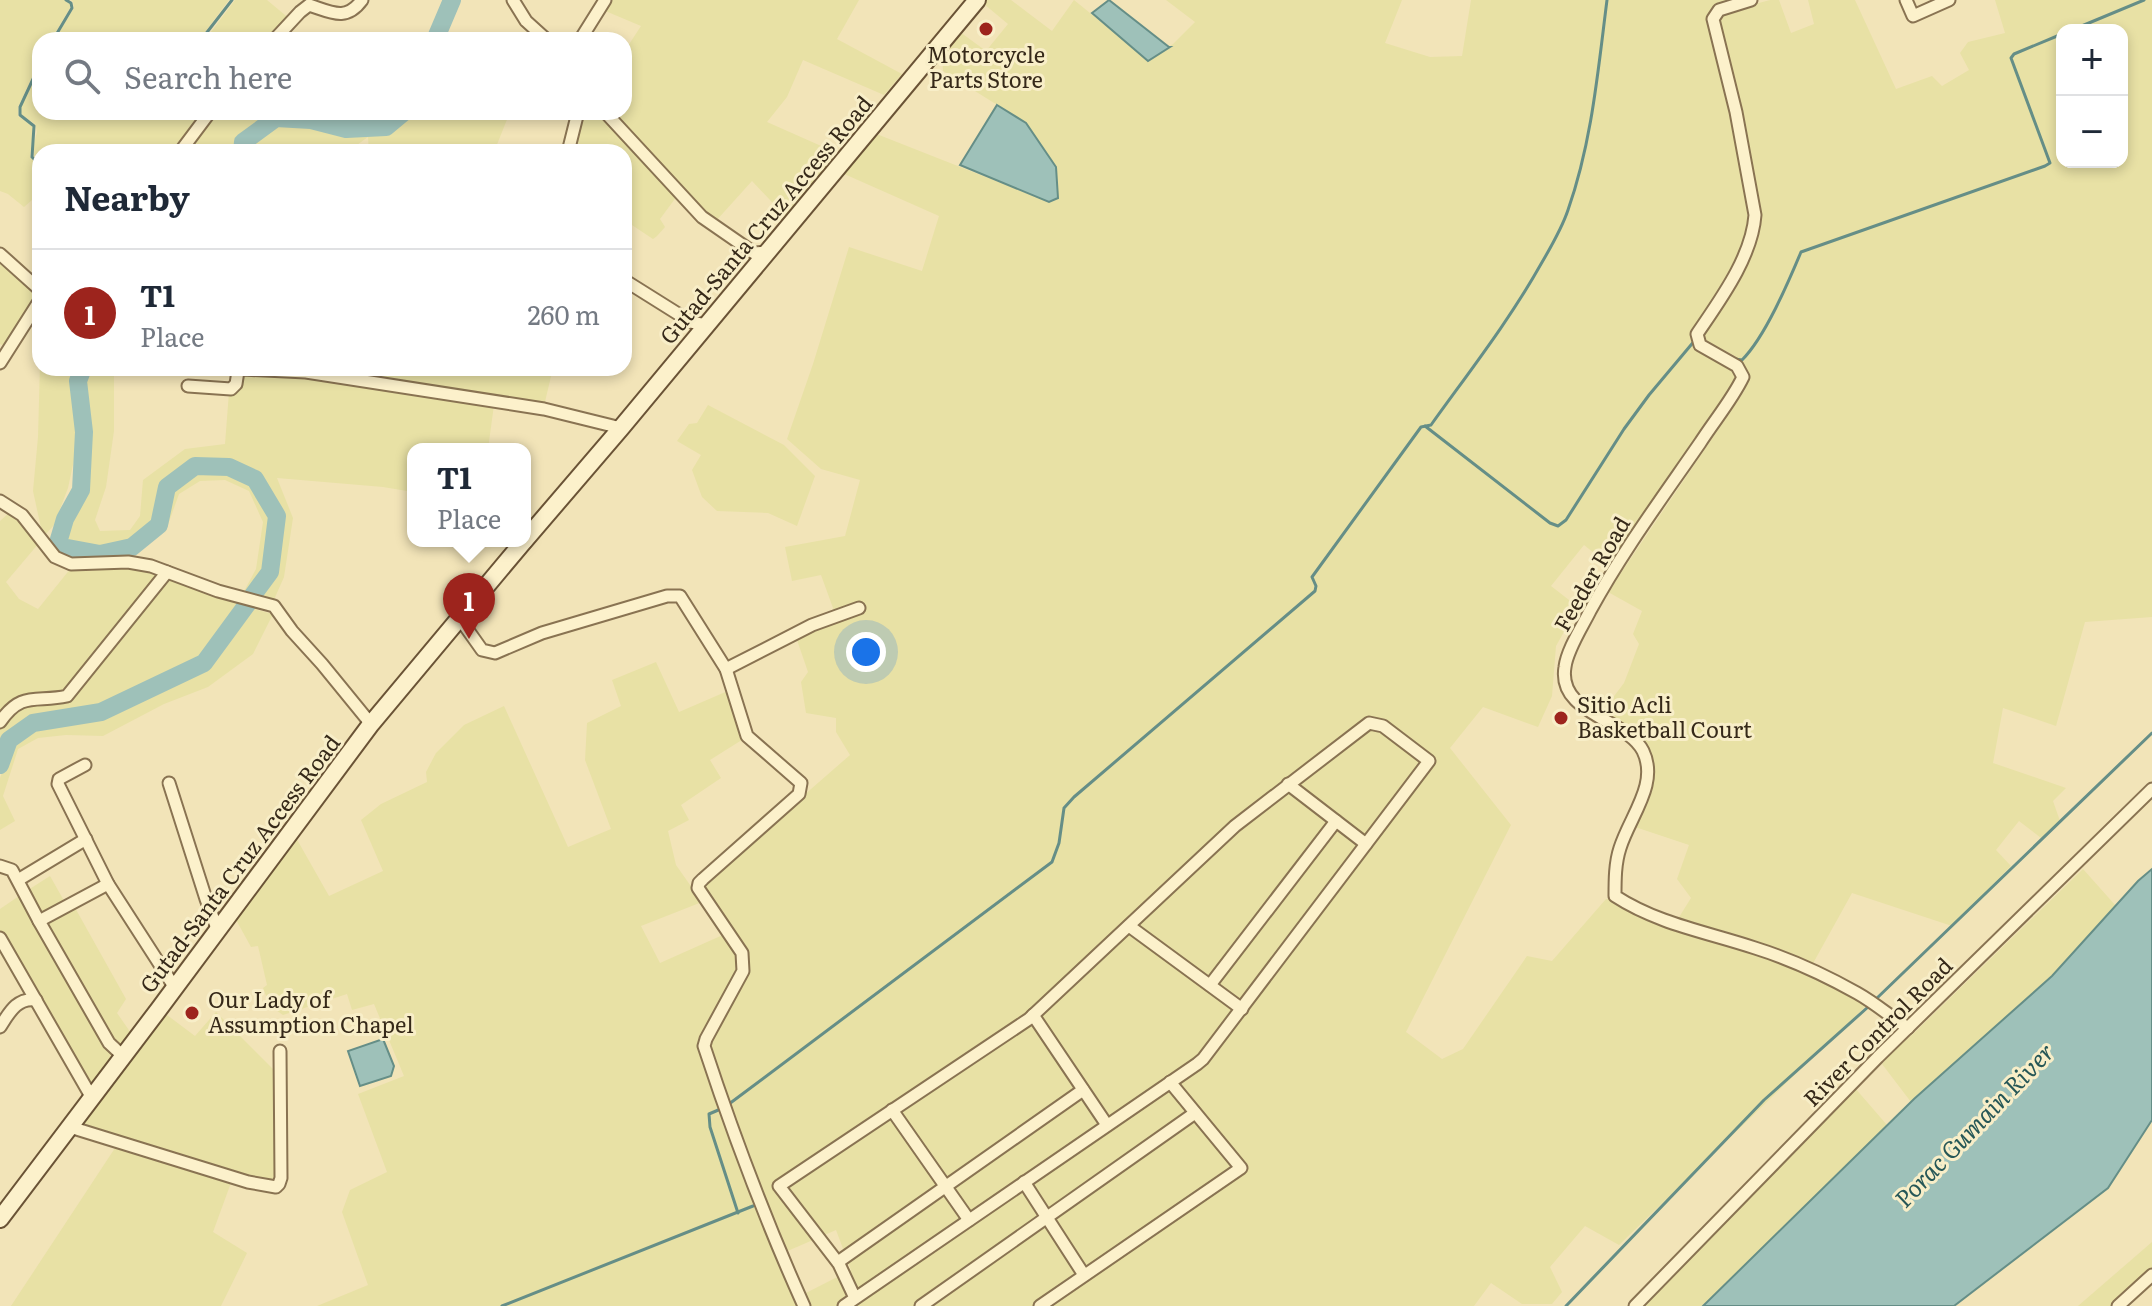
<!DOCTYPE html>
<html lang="en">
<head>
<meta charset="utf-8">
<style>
	:root { --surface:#fff; --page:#f2f2f3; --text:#1f2937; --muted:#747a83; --line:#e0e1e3; --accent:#9d241d }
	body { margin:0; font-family:Literata,serif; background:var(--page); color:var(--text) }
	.controls { position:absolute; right:24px; top:24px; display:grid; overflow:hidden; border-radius:16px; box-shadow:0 4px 12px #0003 }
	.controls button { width:72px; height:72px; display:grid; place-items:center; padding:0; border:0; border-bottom:2px solid var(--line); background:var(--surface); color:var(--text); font:40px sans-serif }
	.you { position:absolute; left:866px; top:652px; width:28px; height:28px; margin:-20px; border:6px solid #fff; border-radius:50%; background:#1a73e8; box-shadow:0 0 0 12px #1a73e833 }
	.badge { display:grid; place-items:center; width:52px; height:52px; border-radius:50%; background:var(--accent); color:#fff; font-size:26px; font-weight:700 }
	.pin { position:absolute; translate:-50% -66px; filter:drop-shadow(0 2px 4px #0008) }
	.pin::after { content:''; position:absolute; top:42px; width:28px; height:24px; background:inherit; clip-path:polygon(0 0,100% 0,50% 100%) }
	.popup { position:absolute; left:407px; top:443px; width:124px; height:104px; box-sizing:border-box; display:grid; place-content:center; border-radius:16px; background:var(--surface); filter:drop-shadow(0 2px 6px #0005); font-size:26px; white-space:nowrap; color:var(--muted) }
	.popup b { font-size:30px; color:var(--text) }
	.popup::after { content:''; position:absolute; left:50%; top:100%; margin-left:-16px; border:16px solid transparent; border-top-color:var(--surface) }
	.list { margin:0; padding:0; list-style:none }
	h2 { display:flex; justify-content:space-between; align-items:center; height:104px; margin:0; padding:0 32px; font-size:34px }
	h2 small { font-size:26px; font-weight:400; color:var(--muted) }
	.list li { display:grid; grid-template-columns:52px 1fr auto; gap:24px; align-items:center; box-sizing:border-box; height:128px; padding:0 32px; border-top:2px solid var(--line) }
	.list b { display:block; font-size:30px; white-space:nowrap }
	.list p { margin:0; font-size:26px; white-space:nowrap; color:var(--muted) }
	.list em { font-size:26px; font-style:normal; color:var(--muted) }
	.icon { flex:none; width:44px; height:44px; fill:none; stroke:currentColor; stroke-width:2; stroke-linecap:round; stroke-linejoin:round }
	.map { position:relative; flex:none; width:2152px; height:1306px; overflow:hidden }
	.search { position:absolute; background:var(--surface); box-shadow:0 4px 12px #0003; left:32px; top:32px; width:600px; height:88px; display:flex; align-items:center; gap:20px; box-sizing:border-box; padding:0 28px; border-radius:24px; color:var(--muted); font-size:30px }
	.panel { position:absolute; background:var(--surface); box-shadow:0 4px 12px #0003; left:32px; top:144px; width:600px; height:232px; border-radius:24px }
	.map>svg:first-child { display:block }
	.farmland { fill:#e8e1a5; fill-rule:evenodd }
	.water { fill:#9ec1b9; stroke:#658e87; stroke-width:2 }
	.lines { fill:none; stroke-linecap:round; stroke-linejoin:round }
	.stream { stroke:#658e87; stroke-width:3 }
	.river { stroke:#9ec1b9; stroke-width:18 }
	.street-casing { stroke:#897352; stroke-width:15 }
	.secondary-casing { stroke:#6a5336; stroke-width:20 }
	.street { stroke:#fcf1cb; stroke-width:11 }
	.secondary { stroke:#fcf1cb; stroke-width:16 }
	.poi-dot { fill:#9d241d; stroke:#f8eec8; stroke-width:3 }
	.labels { text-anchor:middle; stroke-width:6; stroke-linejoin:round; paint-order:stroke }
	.poi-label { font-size:22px; fill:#362919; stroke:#f8eec8; text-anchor:start }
	.street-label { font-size:22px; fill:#362919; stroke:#f8eec8 }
	.water-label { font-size:24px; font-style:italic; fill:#265757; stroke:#f8eec8 }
</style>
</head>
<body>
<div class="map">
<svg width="2152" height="1306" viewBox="0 0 2152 1306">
	<rect width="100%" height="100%" fill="#f2e4b8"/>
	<g class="farmland">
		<polygon points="0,0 65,0 70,4 70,8 51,40 40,40 40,60 18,107 18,116 32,126 33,131 30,157 40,168 40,193 24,207 8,194 0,191"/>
		<polygon points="71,0 229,0 199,40 54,40 74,8 73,2"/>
		<polygon points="235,0 267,0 291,20 272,40 205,40"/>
		<polygon points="607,0 859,0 837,39 902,74 884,95 803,60 787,97 767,122 837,153 786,217 752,181 715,222 703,213 609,112 624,112 624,52 641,26 603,10"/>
		<polygon points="987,0 1011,0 1052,31 1074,0 1149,61 1173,44 1195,22 1166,0 1402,0 1385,43 1430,57 1462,56 1471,0 1745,0 1709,19 1732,114 1752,206 1743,254 1695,336 1734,367 1739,377 1614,569 1584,545 1551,586 1578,607 1556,646 1552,696 1538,727 1483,707 1450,748 1511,825 1406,1032 1442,1059 1463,1049 1527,956 1552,961 1606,899 1614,899 1808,972 1868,1004 1619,1245 1585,1226 1550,1267 1562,1292 1552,1304 1522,1304 1491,1283 1474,1306 807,1306 802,1295 851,1270 836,1230 783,1253 706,1047 746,971 702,884 850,755 836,732 836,718 806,713 801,682 808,672 797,640 837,619 821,575 792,581 785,547 845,536 860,480 821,469 787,439 813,364 849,247 922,271 939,216 842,173 874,133 1049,202 1026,123 943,71 942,53 960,32 986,51 1008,24 984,4"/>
		<path d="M1770 0H1779L1791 33 1814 24 1808 0H1855L1896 89 1932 76 1942 86 1969 70 1960 53 1968 42 2005 33 1995 0H2152V617L2085 622 2056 726 2003 708 1993 763 2066 788 2053 801 2060 821 2041 838 2019 821 1996 850 2011 866 1952 926 1852 893 1811 967 1676 922 1691 898 1677 879 1689 845 1632 826 1648 749 1599 716 1624 683 1639 644 1633 634 1642 611 1608 592 1745 390 1748 375 1737 357 1703 339 1748 256 1757 232 1717 23 1722 13ZM2062 30H2122V162H2062Z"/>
		<polygon points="40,67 40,112 133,112 146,119 151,112 206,112 177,152 40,152 40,162 34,156 34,143 37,132 35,124 21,114 21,107"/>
		<polygon points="212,112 275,112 240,138 239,152 183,152"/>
		<polygon points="285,112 397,112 384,122 347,122"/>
		<polygon points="409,112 510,112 494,152 369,152 368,137 347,152 247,152 248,145 277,125 310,126 347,134 390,132 406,117"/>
		<polygon points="580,112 602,112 677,196 660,219 665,227 657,236 653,239 632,225 624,232 624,152 570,152"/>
		<polygon points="0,258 37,294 37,300 7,344 2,345 0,344"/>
		<polygon points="40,365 40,368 79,368 75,378 80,432 68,488 54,525 43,537 33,491 38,437"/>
		<polygon points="87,368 114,368 114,431 106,487 95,520 100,531 130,530 140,516 143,480 185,449 225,444 229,392 241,374 307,374 494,405 488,449 413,449 413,492 383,487 277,478 293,518 284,577 273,602 254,599 273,572 279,515 256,477 230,463 193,463 164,484 155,523 131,544 99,550 66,543 71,519 86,490 89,431 82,382"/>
		<polygon points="348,368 553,368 544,406 347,375"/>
		<polygon points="708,405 784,445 815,476 797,526 768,513 717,511 702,497 692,470 701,455 677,441 689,424 697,423"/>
		<polygon points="227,470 252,483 272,518 268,571 248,598 242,595 256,569 263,522 249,491 225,480 200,481 179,494 165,533 167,509 174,490 194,471"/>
		<polygon points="10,512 20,517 39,543 6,582 19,599 38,609 71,568 128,565 158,573 159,576 67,694 40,695 0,717 0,521"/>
		<polygon points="170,576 244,603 203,660 99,710 32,720 7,738 0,753 0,727 18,707 60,700"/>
		<polygon points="250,608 273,614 253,654 208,687 164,704 103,736 66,735 38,738 18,749 3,796 15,821 0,830 0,778 12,744 35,729 103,718 207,669"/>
		<polygon points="656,662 679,712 730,690 745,738 710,760 721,778 681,805 689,820 668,831 676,865 702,902 641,926 660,963 725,934 739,954 741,963 704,1038 801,1306 317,1306 368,1285 342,1212 350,1190 387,1172 358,1094 404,1076 374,1004 352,1010 347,994 283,1015 270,1006 263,988 267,985 258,946 251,947 235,918 295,836 329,896 383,871 361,820 381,804 427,782 426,772 436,753 464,725 504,706 568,847 611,829 585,760 587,723 621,706 612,680"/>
		<polygon points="2083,869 2116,906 2052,976 1911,1102 1882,1064 1893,1051 1914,1033"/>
		<polygon points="50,876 67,906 74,906 126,999 117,1013 133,1036 122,1051 117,1049 25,892"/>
		<polygon points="22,894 116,1055 92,1088 0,934 0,909"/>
		<polygon points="163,1012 195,1036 216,1012 275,1071 276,1182 275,1184 83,1129 82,1123"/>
		<polygon points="1855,1088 1887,1125 1703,1306 1642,1306"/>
		<polygon points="117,1145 232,1180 213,1232 247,1253 221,1306 11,1306"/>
		<polygon points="2152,1242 2152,1269 2113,1306 2078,1306"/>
	</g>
	<g class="water">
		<polygon points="1109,0 1169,47 1170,47 1148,61 1092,13"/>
		<polygon points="997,105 1026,123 1056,167 1058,198 1049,202 960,165"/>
		<polygon points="2152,869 2152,1120 2108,1188 1954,1306 1703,1306 1914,1099 2052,976 2138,881"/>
		<polygon points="383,1039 394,1066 391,1076 360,1086 348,1051"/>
	</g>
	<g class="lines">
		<g class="stream">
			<polyline points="2072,30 2144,0"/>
			<polyline points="53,40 72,8 71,3 66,0"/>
			<polyline points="201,40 232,0"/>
			<polyline points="40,64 20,107 20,115 34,126 32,157 40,165"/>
			<polyline points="137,112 144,117 147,112"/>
			<path d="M1735 359 1742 360C1765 337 1788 283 1801 252L2045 166 2050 163 2011 58 2014 54 2062 34"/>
			<polyline points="1425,426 1550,523 1558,526 1566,520 1624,429 1649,395 1696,339"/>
			<polyline points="1876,999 2152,733"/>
			<path d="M729 1104 1052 862 1059 843 1064 808 1074 797 1315 591 1316 586 1312 577 1421 427 1431 425C1469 372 1509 321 1541 264 1551 247 1562 228 1568 210 1592 142 1598 70 1607 0"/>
			<polyline points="723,1108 709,1114 710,1127 738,1213"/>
			<polyline points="502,1306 753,1206"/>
			<polyline points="1566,1306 1764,1100 1868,1007"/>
		</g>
		<g class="river">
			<polyline points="435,40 452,0"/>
			<polyline points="242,152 243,142 276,118 311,120 346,129 386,127 404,112"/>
			<polyline points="83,368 78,381 84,432 81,490 65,519 57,546 100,554 132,547 159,525 167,487 195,466 229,467 255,479 277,516 270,572 253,595"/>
			<polyline points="0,765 9,740 33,723 101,712 204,663 248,603"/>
		</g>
		<defs>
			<g id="street">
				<polyline points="513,0 526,21 547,40"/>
				<path d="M1751 0 1719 10 1713 19 1736 112 1755 215C1752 257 1720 300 1697 334L1700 345 1737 366 1743 377C1732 400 1714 421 1700 443 1662 498 1622 552 1590 611 1582 627 1567 650 1565 667 1557 714 1627 719 1643 751 1659 784 1630 816 1620 848 1615 863 1615 880 1615 896 1658 924 1707 932 1755 948 1790 959 1825 975 1857 993 1875 1003 1891 1017 1908 1028"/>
				<polyline points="1906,0 1913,16 1949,0"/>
				<path d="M274 40 300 12 309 5C331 12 346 22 362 0"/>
				<polyline points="580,40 605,0"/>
				<polyline points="605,112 702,217 754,253 767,252"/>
				<polyline points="180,152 210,112"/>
				<polyline points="568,152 578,112"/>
				<polyline points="0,254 40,290"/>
				<polyline points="624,280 691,322 706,325"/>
				<polyline points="0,363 40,300"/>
				<polyline points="188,386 231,389 236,384 238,371 243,369 306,372 544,409 621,428"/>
				<polyline points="0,501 22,515 55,557 71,564 128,562 151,566 218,591 274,606 292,631 322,664 371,724"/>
				<path d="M460 619 482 650 495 653 542 633 667 596H680L726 669 747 736 801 783 799 794 703 879 699 883 698 888 742 953 743 971 706 1039 704 1046C733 1134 766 1222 804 1306"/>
				<polyline points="726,669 812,625 859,608"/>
				<path d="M0 722C22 690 37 703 67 696L167 572"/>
				<polyline points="85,765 59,779 58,784 108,884 175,988"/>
				<polyline points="169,783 206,899 218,931"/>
				<polyline points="1288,784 1366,844"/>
				<polyline points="0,866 12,870 39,921"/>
				<polyline points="18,880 86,839"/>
				<polyline points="108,884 39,921 109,1043 124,1057"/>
				<polyline points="1129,926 1242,1009"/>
				<polyline points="0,938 92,1098"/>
				<polyline points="1210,985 1336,821"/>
				<polyline points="1033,1015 1107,1125"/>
				<path d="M0 1027C9 1013 17 997 36 1000"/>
				<polyline points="892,1110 969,1220"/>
				<polyline points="70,1127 248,1182 276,1187 279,1184 281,1178 280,1051"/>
				<polyline points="1024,1182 1084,1275"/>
				<polyline points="838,1262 1083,1090"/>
				<polyline points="844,1306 1197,1064 1203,1059 1429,761 1383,726 1369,723 1235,826 1029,1019 779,1186 839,1264 855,1298"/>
				<polyline points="921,1306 1195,1113"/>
				<polyline points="1040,1306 1241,1168 1170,1082"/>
				<polyline points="1635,1306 1878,1057 2152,789"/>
				<polyline points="2118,1306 2152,1275"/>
			</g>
			<g id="secondary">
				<polyline points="525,540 621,428 977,0"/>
				<polyline points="0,1219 159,1009 371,724 524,541"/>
			</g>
		</defs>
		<use href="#street" class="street-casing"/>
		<use href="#secondary" class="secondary-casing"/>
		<use href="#street" class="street"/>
		<use href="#secondary" class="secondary"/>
	</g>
	<g class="poi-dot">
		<circle cx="986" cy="29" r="8"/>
		<circle cx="1561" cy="718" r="8"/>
		<circle cx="192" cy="1013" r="8"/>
	</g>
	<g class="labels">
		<g class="poi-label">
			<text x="986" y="63" text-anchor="middle">Motorcycle<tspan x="986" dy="25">Parts Store</tspan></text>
			<text x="1577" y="713">Sitio Acli<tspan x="1577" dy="25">Basketball Court</tspan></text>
			<text x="208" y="1008">Our Lady of<tspan x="208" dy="25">Assumption Chapel</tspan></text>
		</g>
		<g class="street-label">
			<text transform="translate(766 220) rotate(-50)" y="8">Gutad-Santa Cruz Access Road</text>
			<text transform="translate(1592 574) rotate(-60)" y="8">Feeder Road</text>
			<text transform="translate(240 864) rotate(-53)" y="8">Gutad-Santa Cruz Access Road</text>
			<text transform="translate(1878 1032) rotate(-45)" y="8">River Control Road</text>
		</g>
		<g class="water-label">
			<text transform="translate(1975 1126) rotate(-46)" y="8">Porac Gumain River</text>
		</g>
	</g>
</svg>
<div class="controls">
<button>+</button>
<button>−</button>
</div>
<div class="you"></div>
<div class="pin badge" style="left:469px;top:639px">1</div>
<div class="popup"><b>T1</b>Place</div>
<div class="search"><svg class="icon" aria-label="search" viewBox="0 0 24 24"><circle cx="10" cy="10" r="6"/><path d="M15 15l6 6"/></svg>Search here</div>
<section class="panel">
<h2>Nearby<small></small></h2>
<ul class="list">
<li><span class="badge">1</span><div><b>T1</b><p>Place</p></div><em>260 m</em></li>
</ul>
</section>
</div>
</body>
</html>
